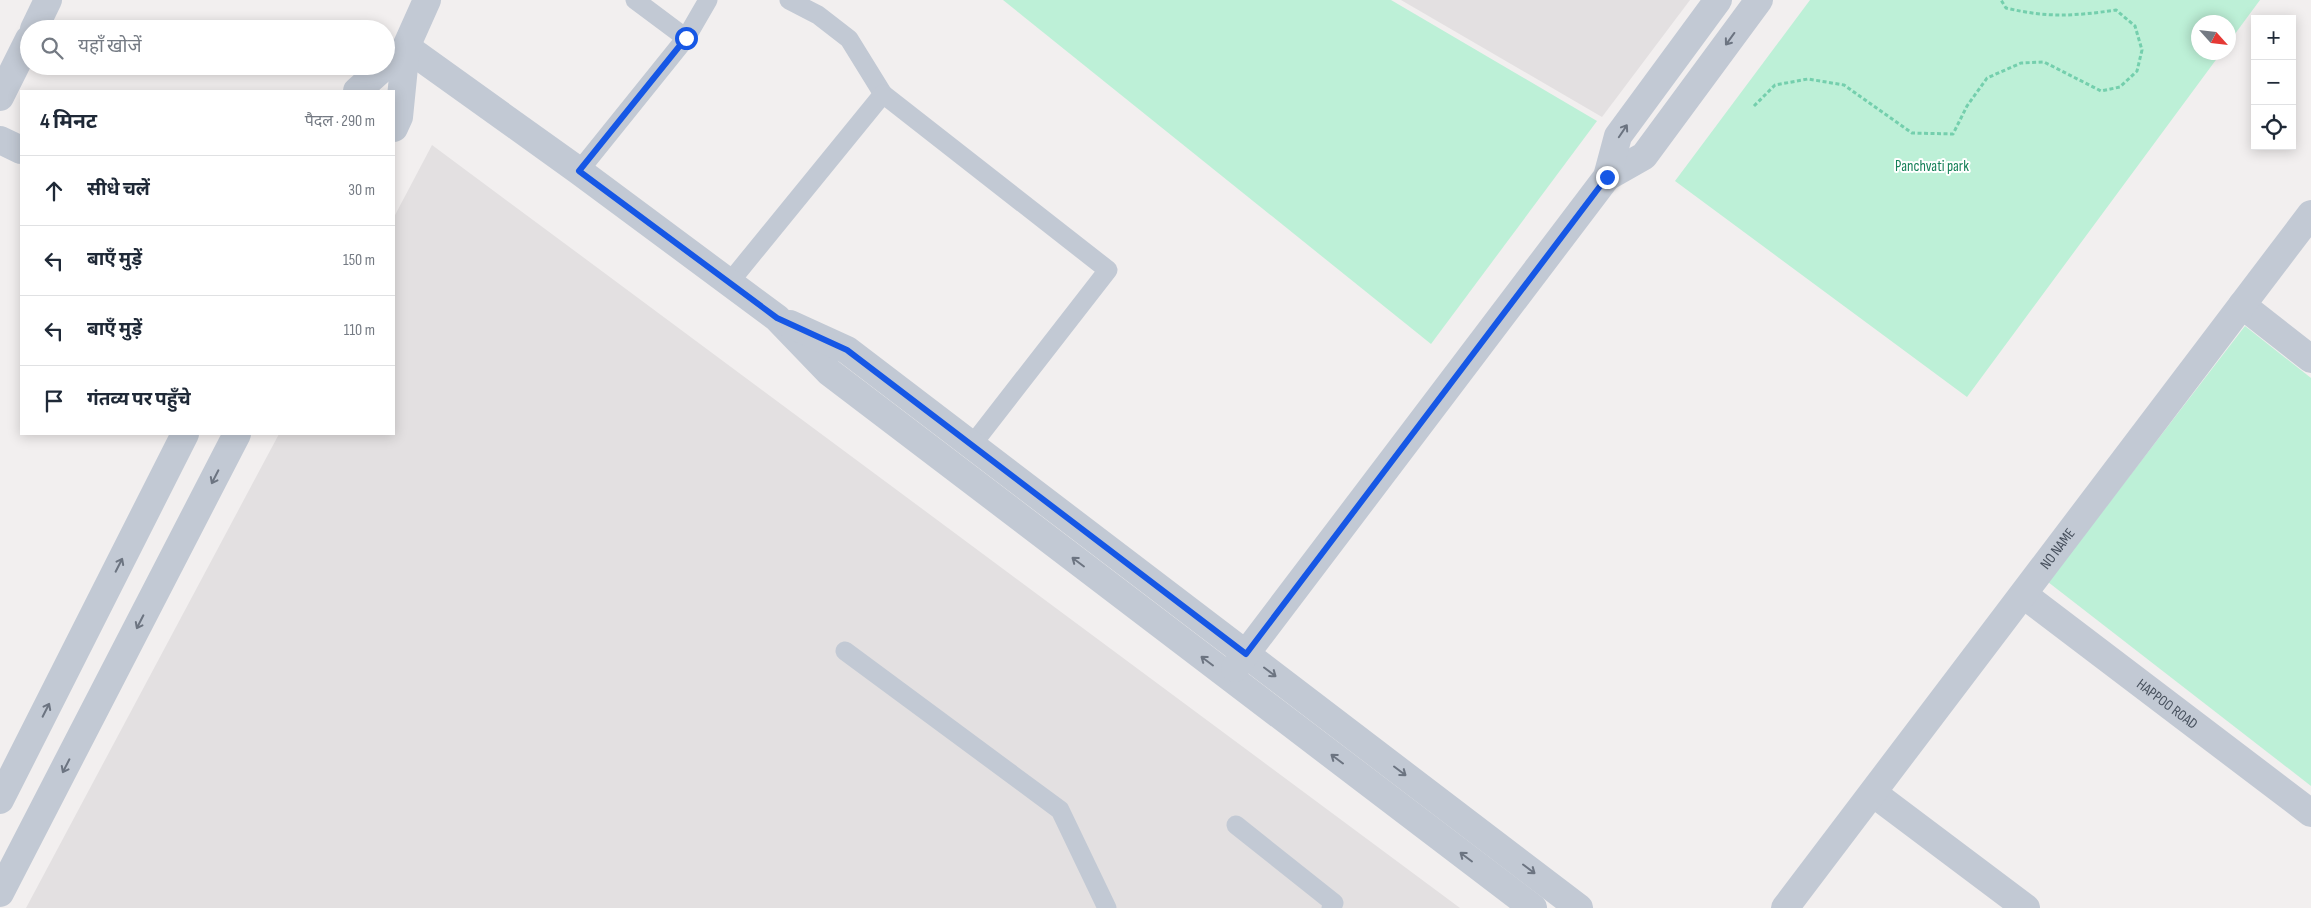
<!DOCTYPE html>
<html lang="hi">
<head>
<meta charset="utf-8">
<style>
	:root { --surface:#fff; --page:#f6f6f7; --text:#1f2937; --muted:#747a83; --line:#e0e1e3 }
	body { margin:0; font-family:"Sofia Sans Condensed","Noto Sans Devanagari",sans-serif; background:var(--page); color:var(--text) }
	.controls { position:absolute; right:15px; top:15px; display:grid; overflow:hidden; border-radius:0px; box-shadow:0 2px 12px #0003 }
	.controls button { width:45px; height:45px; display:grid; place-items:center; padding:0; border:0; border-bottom:1px solid var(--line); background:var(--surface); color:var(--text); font:25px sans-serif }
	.compass { position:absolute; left:2191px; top:15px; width:45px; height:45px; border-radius:50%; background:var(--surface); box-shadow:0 2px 12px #0003; rotate:117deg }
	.stop { position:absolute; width:15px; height:15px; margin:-11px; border:4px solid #1657e5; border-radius:50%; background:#fff }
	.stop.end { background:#1657e5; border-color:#fff; box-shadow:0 1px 5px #0008 }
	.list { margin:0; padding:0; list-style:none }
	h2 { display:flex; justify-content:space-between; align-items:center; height:65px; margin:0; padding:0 20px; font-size:21px }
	h2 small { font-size:16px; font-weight:400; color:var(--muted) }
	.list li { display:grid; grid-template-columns:32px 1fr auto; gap:15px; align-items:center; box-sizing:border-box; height:70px; padding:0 20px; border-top:1px solid var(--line) }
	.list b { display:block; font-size:19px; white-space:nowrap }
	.list em { font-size:16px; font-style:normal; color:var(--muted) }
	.icon { flex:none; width:28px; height:28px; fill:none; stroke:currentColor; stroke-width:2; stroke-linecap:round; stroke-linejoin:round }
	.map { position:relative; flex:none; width:2311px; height:908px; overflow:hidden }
	.search { position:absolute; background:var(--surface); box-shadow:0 2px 12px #0003; left:20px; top:20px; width:375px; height:55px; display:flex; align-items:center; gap:12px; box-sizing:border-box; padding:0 18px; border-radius:28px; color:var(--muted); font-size:19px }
	.panel { position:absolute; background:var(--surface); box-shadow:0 2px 12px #0003; left:20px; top:90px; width:375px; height:345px; border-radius:0px }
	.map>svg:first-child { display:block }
	.education { fill:#e3e0e1 }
	.green { fill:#bdf0d7 }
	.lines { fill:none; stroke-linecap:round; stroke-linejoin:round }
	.path { stroke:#74cfad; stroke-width:3; stroke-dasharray:4 2.5; stroke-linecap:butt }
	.service { stroke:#c2c9d4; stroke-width:19 }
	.minor { stroke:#c2c9d4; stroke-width:28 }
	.tertiary { stroke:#c2c9d4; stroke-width:28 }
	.oneway { stroke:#6c7481 }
	.route { stroke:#1657e5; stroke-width:6 }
	.labels { text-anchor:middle; stroke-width:4; stroke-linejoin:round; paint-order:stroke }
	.park-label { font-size:15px; fill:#158058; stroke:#fff }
	.street-label { font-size:15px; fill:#47505d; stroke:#fff }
</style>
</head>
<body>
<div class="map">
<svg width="2311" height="908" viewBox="0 0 2311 908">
	<rect width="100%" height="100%" fill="#f2efef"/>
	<g class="education">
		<polygon points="1401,0 1690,0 1602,117"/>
		<polygon points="432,145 1460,908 26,908 279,434 394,434 394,217"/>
	</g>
	<g class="green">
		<polygon points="1003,0 1391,0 1597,121 1431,344"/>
		<polygon points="1810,0 2260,0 2229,42 2228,22 2198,22 2198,52 2221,53 1967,397 1675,181"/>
		<polygon points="2245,326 2311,378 2311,786 2048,582"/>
	</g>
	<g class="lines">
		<path class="path" d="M1754 106 1775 85 1808 79 1844 85 1912 133 1953 134 1967 106 1987 78 2021 63 2044 62 2101 91 2120 87 2137 71 2142 50 2135 26 2116 10C2075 16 2048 18 2006 8L2001 0"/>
		<g class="service">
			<polyline points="789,0 818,15 849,39 883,94"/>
			<polyline points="686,38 708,0"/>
			<polyline points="579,171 686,38 635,0"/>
			<polyline points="729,283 883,94 1108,270 972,445"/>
			<polyline points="845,651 1060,810 1107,908"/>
			<polyline points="1236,825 1334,903 1331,908"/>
		</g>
		<g class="minor">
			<polyline points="34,29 48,0"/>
			<polyline points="406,47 579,171 777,318 829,372 1533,908"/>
			<polyline points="0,97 29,39"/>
			<polyline points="0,140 21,150"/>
			<polyline points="1607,177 1644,156 1759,0"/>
			<polyline points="2242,305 2311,359"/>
			<polyline points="790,324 847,350 1579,908"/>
			<path id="s1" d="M2024 595 2311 813"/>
			<polyline points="1235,668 1607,177 1618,136 1718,0"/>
			<polyline points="1873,793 2026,908"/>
			<path id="s2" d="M1785 908 2311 214"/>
		</g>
		<g class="tertiary">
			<polyline points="357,91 385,66"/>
			<polyline points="394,128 399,117 406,47 427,0"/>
			<polyline points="0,800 185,434"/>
			<polyline points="0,893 237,434"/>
		</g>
	</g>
	<defs><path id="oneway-shaft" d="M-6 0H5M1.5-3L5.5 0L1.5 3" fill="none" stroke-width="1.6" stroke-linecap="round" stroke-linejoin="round" transform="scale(1.25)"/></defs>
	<g class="oneway">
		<use href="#oneway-shaft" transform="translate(1730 39) rotate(126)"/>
		<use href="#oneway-shaft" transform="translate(1623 131) rotate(-56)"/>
		<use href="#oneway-shaft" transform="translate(215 477) rotate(117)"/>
		<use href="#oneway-shaft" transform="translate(1078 562) rotate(-143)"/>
		<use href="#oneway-shaft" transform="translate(119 565) rotate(-63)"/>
		<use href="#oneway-shaft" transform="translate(140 622) rotate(117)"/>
		<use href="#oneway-shaft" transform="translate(1207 661) rotate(-143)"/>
		<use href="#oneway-shaft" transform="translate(1270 672) rotate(37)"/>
		<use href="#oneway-shaft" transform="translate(46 710) rotate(-63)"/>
		<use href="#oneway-shaft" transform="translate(1337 759) rotate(-143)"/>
		<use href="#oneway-shaft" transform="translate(66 766) rotate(117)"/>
		<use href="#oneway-shaft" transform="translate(1400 771) rotate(37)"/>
		<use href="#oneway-shaft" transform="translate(1466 857) rotate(-143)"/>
		<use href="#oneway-shaft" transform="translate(1529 869) rotate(37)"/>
	</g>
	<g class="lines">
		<polyline class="route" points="686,38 579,171 777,318 847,350 1246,654 1607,177"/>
	</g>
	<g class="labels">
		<g class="park-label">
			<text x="1932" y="171">Panchvati park</text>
		</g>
		<g class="street-label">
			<text dy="5" stroke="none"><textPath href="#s2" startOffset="451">NO NAME</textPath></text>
			<text dy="5" stroke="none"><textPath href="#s1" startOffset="180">HAPPOO ROAD</textPath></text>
		</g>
	</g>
</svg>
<div class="controls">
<button>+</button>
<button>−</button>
<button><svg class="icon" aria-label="locate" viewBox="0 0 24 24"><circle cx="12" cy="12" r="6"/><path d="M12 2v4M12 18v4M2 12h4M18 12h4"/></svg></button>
</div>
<svg class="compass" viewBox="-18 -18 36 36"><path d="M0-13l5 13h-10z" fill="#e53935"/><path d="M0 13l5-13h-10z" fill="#747a83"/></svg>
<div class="stop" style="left:686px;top:38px"></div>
<div class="stop end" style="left:1607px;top:177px"></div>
<div class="search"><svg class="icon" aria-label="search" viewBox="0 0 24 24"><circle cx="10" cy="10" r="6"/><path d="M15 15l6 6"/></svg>यहाँ खोजें</div>
<section class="panel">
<h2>4 मिनट<small>पैदल · 290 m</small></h2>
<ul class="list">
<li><svg class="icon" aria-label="ahead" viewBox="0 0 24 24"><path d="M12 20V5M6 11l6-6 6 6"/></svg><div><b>सीधे चलें</b></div><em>30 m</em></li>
<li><svg class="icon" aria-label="left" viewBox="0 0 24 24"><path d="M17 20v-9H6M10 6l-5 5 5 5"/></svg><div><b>बाएँ मुड़ें</b></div><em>150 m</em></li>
<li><svg class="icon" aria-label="left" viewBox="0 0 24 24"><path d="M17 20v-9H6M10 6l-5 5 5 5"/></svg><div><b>बाएँ मुड़ें</b></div><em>110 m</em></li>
<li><svg class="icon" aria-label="arrive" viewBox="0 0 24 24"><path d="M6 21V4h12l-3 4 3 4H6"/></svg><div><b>गंतव्य पर पहुँचे</b></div></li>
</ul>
</section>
</div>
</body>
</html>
